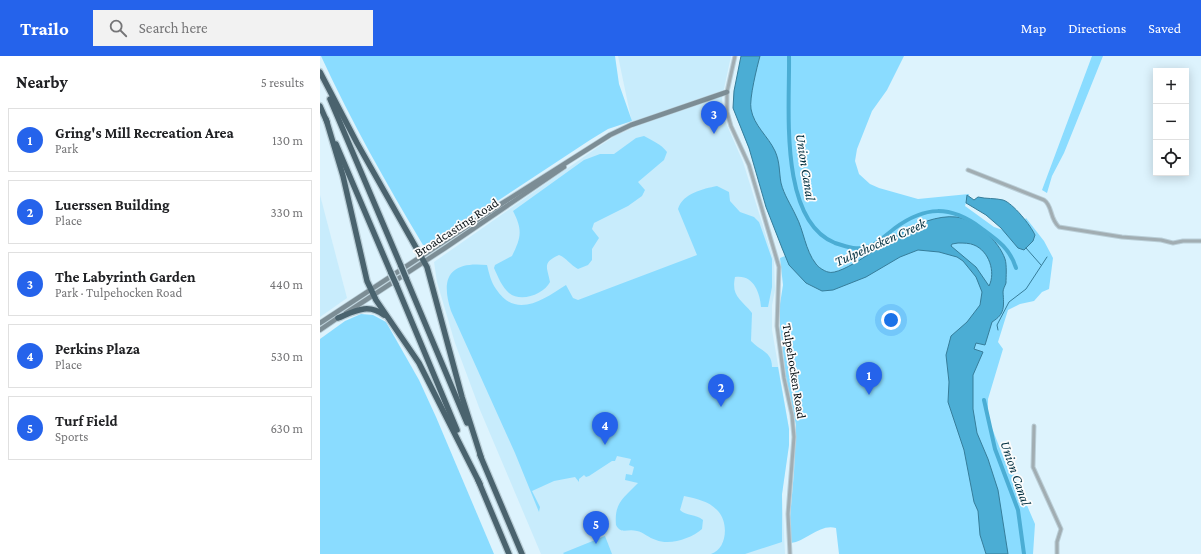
<!DOCTYPE html>
<html lang="en">
<head>
<meta charset="utf-8">
<style>
	:root { --surface:#fff; --page:#f2f2f2; --text:#202124; --muted:#757577; --line:#e0e0e0; --accent:#2563eb }
	body { margin:0; font-family:"Crimson Pro",serif; background:var(--page); color:var(--text) }
	.controls { position:absolute; right:12px; top:12px; display:grid; overflow:hidden; border-radius:0px; box-shadow:0 2px 10px #0003 }
	.controls button { width:36px; height:36px; display:grid; place-items:center; padding:0; border:0; border-bottom:1px solid var(--line); background:var(--surface); color:var(--text); font:20px sans-serif }
	.you { position:absolute; left:571px; top:264px; width:14px; height:14px; margin:-10px; border:3px solid #fff; border-radius:50%; background:#1a73e8; box-shadow:0 0 0 6px #1a73e833 }
	.badge { display:grid; place-items:center; width:26px; height:26px; border-radius:50%; background:var(--accent); color:#fff; font-size:13px; font-weight:700 }
	.pin { position:absolute; translate:-50% -33px; filter:drop-shadow(0 1px 2px #0008) }
	.pin::after { content:''; position:absolute; top:21px; width:14px; height:12px; background:inherit; clip-path:polygon(0 0,100% 0,50% 100%) }
	.list { margin:0; padding:0; list-style:none }
	h2 { display:flex; justify-content:space-between; align-items:center; height:52px; margin:0; padding:0 16px; font-size:17px }
	h2 small { font-size:13px; font-weight:400; color:var(--muted) }
	.list li { display:grid; grid-template-columns:26px 1fr auto; gap:12px; align-items:center; box-sizing:border-box; height:64px; margin:0 8px 8px; padding:0 8px; border:1px solid var(--line); border-radius:0px }
	.list b { display:block; font-size:15px; white-space:nowrap }
	.list p { margin:0; font-size:13px; white-space:nowrap; color:var(--muted) }
	.list em { font-size:13px; font-style:normal; color:var(--muted) }
	.icon { flex:none; width:22px; height:22px; fill:none; stroke:currentColor; stroke-width:2; stroke-linecap:round; stroke-linejoin:round }
	.map { position:relative; flex:none; width:881px; height:498px; overflow:hidden }
	header { display:flex; align-items:center; gap:24px; box-sizing:border-box; height:56px; padding:0 20px; background:var(--accent); color:#fff }
	header strong { font-size:19px }
	nav { display:flex; gap:22px; margin-inline-start:auto; font-size:14px }
	.search { width:280px; height:36px; background:var(--page); display:flex; align-items:center; gap:10px; box-sizing:border-box; padding:0 14px; border-radius:0px; color:var(--muted); font-size:15px }
	main { display:flex }
	aside { flex:1; background:var(--surface) }
	.map>svg:first-child { display:block }
	.built { fill:#c8ecfc }
	.green { fill:#8adcff }
	.water { fill:#4badd4; stroke:#367d9a; fill-rule:evenodd }
	.lines { fill:none; stroke-linecap:round; stroke-linejoin:round }
	.stream { stroke:#367d9a; stroke-width:1 }
	.canal { stroke:#4badd4; stroke-width:4 }
	.street-casing { stroke:#baced7; stroke-width:5 }
	.secondary-casing { stroke:#baced7; stroke-width:6 }
	.highway-casing { stroke:#baced7; stroke-width:8 }
	.street { stroke:#a1adb2; stroke-width:3 }
	.secondary { stroke:#7c8d95; stroke-width:4.5 }
	.highway { stroke:#4a636e; stroke-width:5.5 }
	.highway-bridge-casing { stroke:#baced7; stroke-width:8; stroke-linecap:butt }
	.highway-bridge { stroke:#4a636e; stroke-width:5.5 }
	.labels { text-anchor:middle; stroke-width:3.5; stroke-linejoin:round; paint-order:stroke }
	.street-label { font-size:13px; fill:#050e12; stroke:#fcfcfc }
	.water-label { font-size:14px; font-style:italic; fill:#002f3f; stroke:#fcfcfc }
</style>
</head>
<body>
<header>
<strong>Trailo</strong>
<div class="search"><svg class="icon" aria-label="search" viewBox="0 0 24 24"><circle cx="10" cy="10" r="6"/><path d="M15 15l6 6"/></svg>Search here</div>
<nav><a>Map</a><a>Directions</a><a>Saved</a></nav>
</header>
<main>
<aside>
<h2>Nearby<small>5 results</small></h2>
<ul class="list">
<li><span class="badge">1</span><div><b>Gring's Mill Recreation Area</b><p>Park</p></div><em>130 m</em></li>
<li><span class="badge">2</span><div><b>Luerssen Building</b><p>Place</p></div><em>330 m</em></li>
<li><span class="badge">3</span><div><b>The Labyrinth Garden</b><p>Park · Tulpehocken Road</p></div><em>440 m</em></li>
<li><span class="badge">4</span><div><b>Perkins Plaza</b><p>Place</p></div><em>530 m</em></li>
<li><span class="badge">5</span><div><b>Turf Field</b><p>Sports</p></div><em>630 m</em></li>
</ul>
</aside>
<div class="map">
<svg width="881" height="498" viewBox="0 0 881 498">
	<rect width="100%" height="100%" fill="#ddf3fd"/>
	<g class="built">
		<polygon points="298,0 411,0 402,42 403,60 423,106 454,205 455,234 452,249 452,274 469,373 469,389 462,438 465,498 221,498 160,354 135,287 117,226 114,206 278,91 295,80 313,72"/>
		<polygon points="0,139 27,242 0,261"/>
	</g>
	<g class="green">
		<path d="M1 0H295L299 28 312 65 288 73 270 84 109 190 103 189C66 127 31 65 1 0Z"/>
		<path d="M421 0H584L567 34 552 55 537 93 535 105 539 118 550 128 559 132 598 143 649 138 645 150 674 171 695 178 706 162 724 185 733 202 729 233 722 236 714 245 700 248 688 254 678 286 683 293 668 343V362L690 418 693 417 715 468 713 498H519L516 472C501 467 486 485 471 487L470 462 474 416 476 369 466 321 460 270V248L463 229 460 202 465 200 446 151 437 114 413 52 414 35Z"/>
		<polygon points="772,0 783,0 744,97 732,120 727,137 722,134"/>
		<path d="M324 80C333 85 341 88 347 96L344 104 318 126 325 134 322 140 308 150 274 167 272 173 279 182 272 193V204L268 209 258 213C250 209 247 202 239 199 222 207 227 210 230 226 224 238 201 247 189 237 182 231 178 221 174 212L175 209 192 200C201 182 203 174 193 155L264 104 280 98H294L316 82Z"/>
		<path d="M397 130 409 136 410 145 420 156 434 161 439 166 444 180 452 203V231L448 251H441C440 236 433 218 415 221 411 241 421 243 432 257L431 285C440 295 452 295 452 311H458L469 373V389L462 438V486L425 498H391C407 493 409 467 398 455 389 445 377 443 364 440L360 454C366 460 376 458 383 464L382 473C372 482 350 490 336 484 329 482 323 476 317 475 307 472 301 479 296 469 294 446 304 442 318 427L305 424 306 418 312 419 314 411 309 409 311 403 297 400 295 405H292L269 420 266 421 264 419 259 423V426L255 421 234 425 212 435 220 451 219 456 195 397 131 255C120 221 130 205 167 209 169 217 171 226 176 233 196 264 224 243 246 229L253 242 258 244 377 199 358 153C363 137 383 133 397 130Z"/>
		<polygon points="41,258 53,259 66,266 99,324 116,361 174,498 0,498 0,283 25,265"/>
		<polygon points="285,480 292,498 244,498 243,497"/>
	</g>
	<g class="water">
		<path d="M421 0H440C437 11 429 43 431 53 434 70 448 80 455 95 460 106 459 116 461 127 464 139 471 149 476 160 484 175 485 194 496 208 498 211 504 215 508 216 521 221 568 184 581 177 596 168 618 159 636 161 655 163 679 185 685 203 687 209 686 221 686 227 685 230 683 233 683 236 684 251 685 258 672 266L665 289 656 287 654 293 663 296 653 319V353L657 377 668 403 678 434 688 498H666L660 479 658 455 654 446 644 394 628 346 629 326 626 299 631 280 647 266 660 249 662 236 656 221 643 205 637 201 619 196 598 194 580 201 546 221 513 234 502 235 486 227 469 209 462 192 446 151 429 92 413 52 414 35ZM638 187C643 187 650 187 654 189 669 195 676 216 669 230L656 211 631 190 632 188Z"/>
		<path d="M647 139 654 144 658 141C666 143 675 142 683 144 693 147 711 170 715 179L713 185 704 194 698 192 681 172 666 159 646 147Z"/>
	</g>
	<g class="lines">
		<g class="stream">
			<polyline points="706,192 721,209"/>
			<polyline points="678,274 677,269 689,246 706,233 727,201"/>
		</g>
		<g class="canal">
			<path d="M469 0C470 50 458 164 515 187 527 191 539 195 551 190 559 186 567 178 575 172 605 150 630 149 661 172 676 183 690 192 696 212"/>
			<polyline points="664,344 675,393 698,454 704,498"/>
		</g>
		<defs>
			<g id="street">
				<polyline points="415,0 407,36 407,56 411,70 429,109 459,211 457,270 464,322 472,359 474,381 468,458 470,498"/>
				<path d="M648 114 724 144C733 150 729 162 739 171L802 181 841 184 853 187 863 185H881"/>
				<polyline points="714,370 713,411 741,473 737,486 737,498"/>
			</g>
			<g id="secondary">
				<polyline points="26,257 125,192 244,111"/>
				<polyline points="0,267 181,148 290,79 311,69 407,36"/>
				<polyline points="0,274 19,261"/>
			</g>
			<g id="highway">
				<polyline points="0,16 37,87 107,211 142,341 161,401"/>
				<polyline points="10,43 81,210"/>
				<polyline points="0,50 7,66"/>
				<polyline points="6,63 23,120 47,225 56,244 99,307 160,428"/>
				<polyline points="16,88 71,217"/>
				<polyline points="86,222 147,367"/>
				<polyline points="76,228 137,374"/>
				<path d="M18 262C35 255 48 247 64 259"/>
				<polyline points="160,399 202,498"/>
				<polyline points="158,424 189,498"/>
			</g>
		</defs>
		<use href="#street" class="street-casing"/>
		<use href="#secondary" class="secondary-casing"/>
		<use href="#highway" class="highway-casing"/>
		<use href="#street" class="street"/>
		<use href="#secondary" class="secondary"/>
		<use href="#highway" class="highway"/>
		<defs>
			<g id="highway-bridge">
				<polyline points="81,210 86,222"/>
				<polyline points="71,217 76,228"/>
			</g>
		</defs>
		<use href="#highway-bridge" class="highway-bridge-casing"/>
		<use href="#highway-bridge" class="highway-bridge"/>
	</g>
	<g class="labels">
		<g class="street-label">
			<text transform="translate(136 171) rotate(-33)" y="5">Broadcasting Road</text>
			<text transform="translate(475 315) rotate(81)" y="5">Tulpehocken Road</text>
		</g>
		<g class="water-label">
			<text transform="translate(486 111) rotate(81)" y="5">Union Canal</text>
			<text transform="translate(560 186) rotate(-24)" y="5">Tulpehocken Creek</text>
			<text transform="translate(696 417) rotate(71)" y="5">Union Canal</text>
		</g>
	</g>
</svg>
<div class="controls">
<button>+</button>
<button>−</button>
<button><svg class="icon" aria-label="locate" viewBox="0 0 24 24"><circle cx="12" cy="12" r="6"/><path d="M12 2v4M12 18v4M2 12h4M18 12h4"/></svg></button>
</div>
<div class="you"></div>
<div class="pin badge" style="left:549px;top:339px">1</div>
<div class="pin badge" style="left:401px;top:351px">2</div>
<div class="pin badge" style="left:394px;top:78px">3</div>
<div class="pin badge" style="left:285px;top:389px">4</div>
<div class="pin badge" style="left:276px;top:488px">5</div>
</div>
</main>
</body>
</html>
